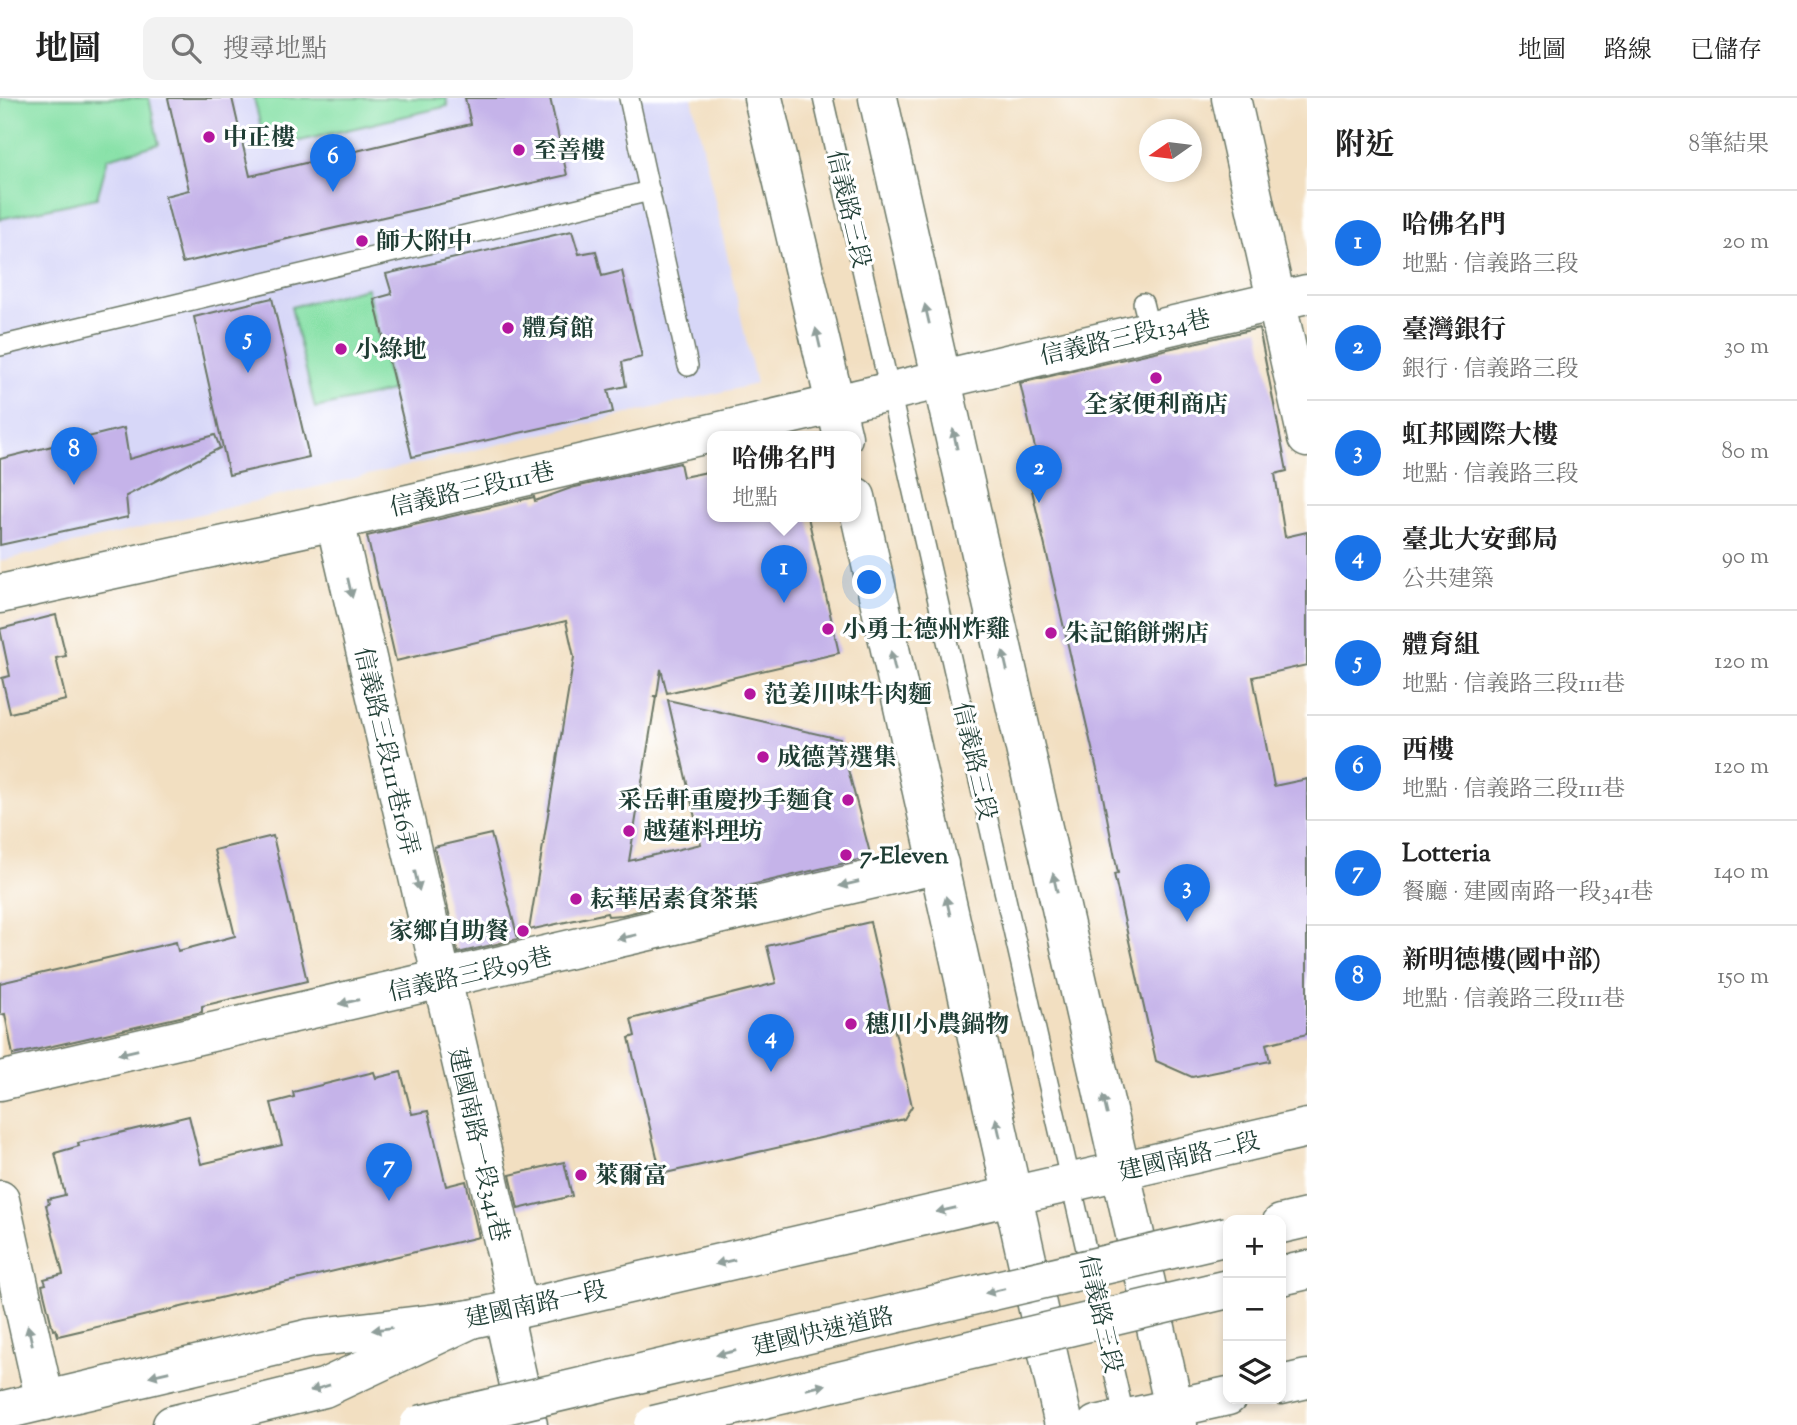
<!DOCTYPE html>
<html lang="zh-TW">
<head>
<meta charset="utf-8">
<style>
	:root { --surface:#fff; --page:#f2f2f2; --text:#222; --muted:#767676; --line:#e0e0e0; --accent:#1a73e8 }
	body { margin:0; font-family:"Sorts Mill Goudy","Noto Serif TC",serif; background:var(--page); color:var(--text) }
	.controls { position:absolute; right:21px; bottom:21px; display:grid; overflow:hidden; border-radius:14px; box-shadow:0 4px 10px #0003 }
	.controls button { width:63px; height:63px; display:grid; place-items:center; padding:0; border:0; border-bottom:2px solid var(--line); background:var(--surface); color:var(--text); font:35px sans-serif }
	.compass { position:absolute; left:1139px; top:21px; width:63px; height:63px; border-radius:50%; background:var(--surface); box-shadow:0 4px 10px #0003; rotate:256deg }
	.you { position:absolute; left:870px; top:485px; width:24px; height:24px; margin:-18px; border:5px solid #fff; border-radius:50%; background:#1a73e8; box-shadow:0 0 0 10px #1a73e833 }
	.badge { display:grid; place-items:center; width:46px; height:46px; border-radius:50%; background:var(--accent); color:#fff; font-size:23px; font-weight:700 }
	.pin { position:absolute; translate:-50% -58px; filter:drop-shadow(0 2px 4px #0008) }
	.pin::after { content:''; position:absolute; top:37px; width:24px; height:21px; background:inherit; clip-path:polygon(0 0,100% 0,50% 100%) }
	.popup { position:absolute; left:707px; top:333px; width:154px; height:91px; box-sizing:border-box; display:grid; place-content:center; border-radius:14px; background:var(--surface); filter:drop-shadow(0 2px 5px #0005); font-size:23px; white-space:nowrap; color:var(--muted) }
	.popup b { font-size:26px; color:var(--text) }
	.popup::after { content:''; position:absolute; left:50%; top:100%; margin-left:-14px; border:14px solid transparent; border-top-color:var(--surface) }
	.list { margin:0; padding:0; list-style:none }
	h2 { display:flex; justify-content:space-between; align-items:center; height:91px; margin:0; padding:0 28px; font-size:30px }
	h2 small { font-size:23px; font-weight:400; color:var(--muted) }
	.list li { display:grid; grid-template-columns:46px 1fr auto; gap:21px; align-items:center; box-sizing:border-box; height:105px; padding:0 28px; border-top:2px solid var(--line) }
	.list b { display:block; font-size:26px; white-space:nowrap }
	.list p { margin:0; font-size:23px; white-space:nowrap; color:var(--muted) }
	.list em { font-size:23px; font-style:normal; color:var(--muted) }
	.icon { flex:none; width:38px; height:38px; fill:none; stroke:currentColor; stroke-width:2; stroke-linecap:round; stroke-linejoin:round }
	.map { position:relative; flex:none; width:1307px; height:1327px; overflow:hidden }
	header { display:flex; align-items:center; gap:42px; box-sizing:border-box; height:98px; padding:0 35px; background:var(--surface); border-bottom:2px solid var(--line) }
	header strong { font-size:33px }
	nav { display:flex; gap:38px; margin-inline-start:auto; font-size:24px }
	.search { width:490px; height:63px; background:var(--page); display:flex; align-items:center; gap:18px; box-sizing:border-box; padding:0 24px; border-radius:14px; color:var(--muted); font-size:26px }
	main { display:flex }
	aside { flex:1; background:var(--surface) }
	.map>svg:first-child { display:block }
	.built { fill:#d7d7f8 }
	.green { fill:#87e1a7; stroke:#538f6e; stroke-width:2 }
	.building { fill:#c5b3e9 }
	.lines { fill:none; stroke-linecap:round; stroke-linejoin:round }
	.service-casing { stroke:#697665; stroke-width:22 }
	.minor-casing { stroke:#697665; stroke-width:41 }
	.tertiary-casing { stroke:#697665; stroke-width:41 }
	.secondary-casing { stroke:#697665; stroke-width:41 }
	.trunk-casing { stroke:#697665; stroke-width:41 }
	.service { stroke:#fff; stroke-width:19 }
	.minor { stroke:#fff; stroke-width:38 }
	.tertiary { stroke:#fff; stroke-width:38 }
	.secondary { stroke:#fff; stroke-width:38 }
	.trunk { stroke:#fff; stroke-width:38 }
	.trunk-bridge-casing { stroke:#697665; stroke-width:41; stroke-linecap:butt }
	.trunk-bridge { stroke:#fff; stroke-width:38 }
	.oneway { fill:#8f9e9a }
	.poi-dot { fill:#b5179e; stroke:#fff; stroke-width:2.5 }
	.labels { text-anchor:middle; stroke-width:6; stroke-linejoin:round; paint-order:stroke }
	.poi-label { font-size:24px; font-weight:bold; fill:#1f3d34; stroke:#fff; text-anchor:start }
	.street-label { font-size:24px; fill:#1f3d34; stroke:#fff }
</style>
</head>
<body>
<header>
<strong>地圖</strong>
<div class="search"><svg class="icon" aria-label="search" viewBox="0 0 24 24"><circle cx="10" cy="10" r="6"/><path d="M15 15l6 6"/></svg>搜尋地點</div>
<nav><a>地圖</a><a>路線</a><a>已儲存</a></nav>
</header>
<main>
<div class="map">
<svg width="1307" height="1327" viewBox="0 0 1307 1327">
	<rect width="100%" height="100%" fill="#fff"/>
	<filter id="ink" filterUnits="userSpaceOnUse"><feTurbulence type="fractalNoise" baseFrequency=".0143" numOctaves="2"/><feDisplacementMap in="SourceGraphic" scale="14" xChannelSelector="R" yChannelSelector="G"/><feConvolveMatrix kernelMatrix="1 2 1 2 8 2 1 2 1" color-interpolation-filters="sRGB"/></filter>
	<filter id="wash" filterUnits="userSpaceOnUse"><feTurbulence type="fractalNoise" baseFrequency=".00686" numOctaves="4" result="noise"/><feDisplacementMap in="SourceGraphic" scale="28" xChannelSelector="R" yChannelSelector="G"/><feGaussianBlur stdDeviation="1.57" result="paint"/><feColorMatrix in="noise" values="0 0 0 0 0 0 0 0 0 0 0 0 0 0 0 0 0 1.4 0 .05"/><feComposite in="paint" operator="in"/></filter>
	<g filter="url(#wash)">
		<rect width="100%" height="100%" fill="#f2dfc1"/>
		<polygon class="built" points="0,0 692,0 756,286 0,463"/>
		<g class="green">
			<polygon points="0,0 149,0 159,46 108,60 97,100 0,121"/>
			<polygon points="254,0 446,0 448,8 266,51"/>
			<polygon points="367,190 392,293 315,310 291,209"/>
		</g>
		<g id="blocks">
			<g class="building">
				<polygon points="168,0 232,0 250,78 471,26 465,0 550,0 567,77 182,165 165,98 189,92"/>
				<polygon points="572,133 579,156 596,153 602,178 622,173 642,259 622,264 626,288 608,292 613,314 412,359 374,201 392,196 386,176"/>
				<polygon points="272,200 309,359 229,377 194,219"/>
				<polygon points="1259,230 1287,373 1275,376 1285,439 1307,434 1307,567 1253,579 1274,688 1307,681 1307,936 1266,946 1270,963 1192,979 1156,963 1114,776 1118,775 1101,689 1030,384 1042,380 1020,285"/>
				<polygon points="124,330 129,361 215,337 220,350 126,398 128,419 0,447 0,361"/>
				<polygon points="680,365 683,379 712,373 712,419 808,419 839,555 667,595 661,571 657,598 653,598 656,599 629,763 701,746 668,602 840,641 871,759 622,817 608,818 607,815 529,832 574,559 566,523 396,563 367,438 534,399 535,403 571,390"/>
				<polygon points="56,517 66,558 56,560 66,602 10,615 2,580 10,578 0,531"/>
				<polygon points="491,736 518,841 458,855 434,749"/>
				<polygon points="273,738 307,883 202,908 202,914 13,957 5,916 0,917 0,885 176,844 178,853 235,838 214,752"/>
				<polygon points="870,824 912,1008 904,1021 661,1076 629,940 635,938 631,921 776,885 767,848"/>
				<polygon points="374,974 376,980 401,974 412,1016 428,1013 446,1088 466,1083 479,1139 58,1238 56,1231 53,1232 42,1187 46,1186 44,1181 63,1176 46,1107 49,1106 48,1101 65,1097 55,1055 79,1048 78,1045 189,1018 201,1066 282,1047 271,1005 294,999 293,994"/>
				<polygon points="564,1064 572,1098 518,1111 510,1077"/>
			</g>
		</g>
	</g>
	<g filter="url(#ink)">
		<use href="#blocks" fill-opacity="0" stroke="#697665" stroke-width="2"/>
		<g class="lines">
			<defs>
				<g id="service">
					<polyline points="629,0 688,268"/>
					<polyline points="823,0 1126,1326"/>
					<polyline points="1143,205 1150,233"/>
					<polyline points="0,248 650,93"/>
				</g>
				<g id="minor">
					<polyline points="1231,0 1307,340"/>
					<polyline points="335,423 519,1211"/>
					<polyline points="0,496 335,423 1307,196"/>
					<polyline points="0,983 939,766"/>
					<polyline points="0,1102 45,1303"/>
					<polyline points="503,1214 528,1327"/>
				</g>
				<g id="tertiary">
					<polyline points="1281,1287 1307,1281"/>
					<polyline points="0,1313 311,1240 471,1221 546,1205 1307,1030"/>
					<polyline points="1096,1327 1228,1298"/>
				</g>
				<g id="secondary">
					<polyline points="763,0 843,339"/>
					<polyline points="878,0 1178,1327"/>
					<polyline points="856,399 1064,1327"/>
				</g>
				<g id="trunk">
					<polyline points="1281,1126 1307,1120"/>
					<polyline points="1281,1178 1307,1172"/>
					<polyline points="172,1327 324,1290 471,1221"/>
				</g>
			</defs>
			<use href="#service" class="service-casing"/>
			<use href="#minor" class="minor-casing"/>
			<use href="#tertiary" class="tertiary-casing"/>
			<use href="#secondary" class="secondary-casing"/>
			<use href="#trunk" class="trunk-casing"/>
			<use href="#service" class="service"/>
			<use href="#minor" class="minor"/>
			<use href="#tertiary" class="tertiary"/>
			<use href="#secondary" class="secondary"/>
			<use href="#trunk" class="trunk"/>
			<defs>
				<g id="trunk-bridge">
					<polyline points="419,1327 1228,1138"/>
					<polyline points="654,1327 1228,1191"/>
				</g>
			</defs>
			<use href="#trunk-bridge" class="trunk-bridge-casing"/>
			<use href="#trunk-bridge" class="trunk-bridge"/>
		</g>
		<defs><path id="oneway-solid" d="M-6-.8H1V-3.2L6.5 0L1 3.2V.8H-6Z" transform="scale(1.75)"/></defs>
		<g class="oneway">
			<use href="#oneway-solid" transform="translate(927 216) rotate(-103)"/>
			<use href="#oneway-solid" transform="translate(818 240) rotate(-103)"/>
			<use href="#oneway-solid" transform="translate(955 341) rotate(-102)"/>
			<use href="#oneway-solid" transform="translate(350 490) rotate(77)"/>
			<use href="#oneway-solid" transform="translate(893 563) rotate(-103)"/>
			<use href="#oneway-solid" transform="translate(1005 563) rotate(-103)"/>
			<use href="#oneway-solid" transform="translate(417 783) rotate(77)"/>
			<use href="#oneway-solid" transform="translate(1055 785) rotate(-103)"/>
			<use href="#oneway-solid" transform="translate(849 786) rotate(167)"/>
			<use href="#oneway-solid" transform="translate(948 808) rotate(-103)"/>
			<use href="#oneway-solid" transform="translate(627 839) rotate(167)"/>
			<use href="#oneway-solid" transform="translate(349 904) rotate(167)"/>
			<use href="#oneway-solid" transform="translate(128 954) rotate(167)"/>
			<use href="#oneway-solid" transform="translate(1105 1007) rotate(-103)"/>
			<use href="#oneway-solid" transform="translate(998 1030) rotate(-103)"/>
			<use href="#oneway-solid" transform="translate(946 1112) rotate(167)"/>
			<use href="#oneway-solid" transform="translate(725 1164) rotate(167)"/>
			<use href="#oneway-solid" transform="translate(995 1193) rotate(167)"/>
			<use href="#oneway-solid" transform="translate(382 1231) rotate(173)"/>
			<use href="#oneway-solid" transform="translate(30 1237) rotate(-103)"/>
			<use href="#oneway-solid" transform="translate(726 1255) rotate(167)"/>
			<use href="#oneway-solid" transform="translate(159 1276) rotate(167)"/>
			<use href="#oneway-solid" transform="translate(816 1289) rotate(-13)"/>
			<use href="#oneway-solid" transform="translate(320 1290) rotate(163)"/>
		</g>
	</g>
	<g class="poi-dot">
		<circle cx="209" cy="39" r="7"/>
		<circle cx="519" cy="52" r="7"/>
		<circle cx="362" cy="143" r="7"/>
		<circle cx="508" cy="230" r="7"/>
		<circle cx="341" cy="251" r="7"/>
		<circle cx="1156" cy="280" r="7"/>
		<circle cx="828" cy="531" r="7"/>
		<circle cx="1051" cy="535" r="7"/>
		<circle cx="750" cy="596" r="7"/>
		<circle cx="763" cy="659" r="7"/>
		<circle cx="848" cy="702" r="7"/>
		<circle cx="629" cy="733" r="7"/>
		<circle cx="846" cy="757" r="7"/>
		<circle cx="576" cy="801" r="7"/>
		<circle cx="523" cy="833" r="7"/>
		<circle cx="851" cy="926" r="7"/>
		<circle cx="581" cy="1077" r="7"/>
	</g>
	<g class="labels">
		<g class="poi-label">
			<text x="223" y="47">中正樓</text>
			<text x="533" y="60">至善樓</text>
			<text x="376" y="151">師大附中</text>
			<text x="522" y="238">體育館</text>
			<text x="355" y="259">小綠地</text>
			<text x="1156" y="314" text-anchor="middle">全家便利商店</text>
			<text x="842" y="539">小勇士德州炸雞</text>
			<text x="1065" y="543">朱記餡餅粥店</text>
			<text x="764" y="604">范姜川味牛肉麵</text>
			<text x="777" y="667">成德菁選集</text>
			<text x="834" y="710" text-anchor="end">采岳軒重慶抄手麵食</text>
			<text x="643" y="741">越蓮料理坊</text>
			<text x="860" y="765">7-Eleven</text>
			<text x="590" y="809">耘華居素食茶葉</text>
			<text x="509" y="841" text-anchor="end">家鄉自助餐</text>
			<text x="865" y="934">穗川小農鍋物</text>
			<text x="595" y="1085">萊爾富</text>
		</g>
		<g class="street-label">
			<text transform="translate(849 111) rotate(77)" y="8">信義路三段</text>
			<text transform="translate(1125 239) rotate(-13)" y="8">信義路三段134巷</text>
			<text transform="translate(472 391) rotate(-13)" y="8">信義路三段111巷</text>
			<text transform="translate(387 653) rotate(77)" y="8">信義路三段111巷16弄</text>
			<text transform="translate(975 663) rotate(77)" y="8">信義路三段</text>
			<text transform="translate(470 876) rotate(-13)" y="8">信義路三段99巷</text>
			<text transform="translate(479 1047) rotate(77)" y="8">建國南路一段341巷</text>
			<text transform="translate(1189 1058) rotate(-13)" y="8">建國南路二段</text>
			<text transform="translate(536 1206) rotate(-12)" y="8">建國南路一段</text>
			<text transform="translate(1101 1216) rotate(77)" y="8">信義路三段</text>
			<text transform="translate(823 1233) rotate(-13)" y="8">建國快速道路</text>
		</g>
	</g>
</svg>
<div class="controls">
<button>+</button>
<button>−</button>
<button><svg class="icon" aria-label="layers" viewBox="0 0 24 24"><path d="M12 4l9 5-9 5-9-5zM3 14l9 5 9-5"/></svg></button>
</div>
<svg class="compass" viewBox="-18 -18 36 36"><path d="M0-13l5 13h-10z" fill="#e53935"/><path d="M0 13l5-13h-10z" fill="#767676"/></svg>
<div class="you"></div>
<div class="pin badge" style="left:784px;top:505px">1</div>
<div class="popup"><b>哈佛名門</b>地點</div>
<div class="pin badge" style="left:1039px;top:405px">2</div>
<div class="pin badge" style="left:1187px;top:824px">3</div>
<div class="pin badge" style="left:771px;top:974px">4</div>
<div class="pin badge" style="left:248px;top:275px">5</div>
<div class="pin badge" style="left:333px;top:94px">6</div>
<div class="pin badge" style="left:389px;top:1103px">7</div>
<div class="pin badge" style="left:74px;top:387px">8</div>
</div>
<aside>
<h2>附近<small>8筆結果</small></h2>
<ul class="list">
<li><span class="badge">1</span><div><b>哈佛名門</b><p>地點 · 信義路三段</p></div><em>20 m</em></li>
<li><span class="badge">2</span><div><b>臺灣銀行</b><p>銀行 · 信義路三段</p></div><em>30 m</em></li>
<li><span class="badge">3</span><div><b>虹邦國際大樓</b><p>地點 · 信義路三段</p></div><em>80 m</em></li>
<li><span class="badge">4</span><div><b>臺北大安郵局</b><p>公共建築</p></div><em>90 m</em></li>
<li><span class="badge">5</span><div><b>體育組</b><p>地點 · 信義路三段111巷</p></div><em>120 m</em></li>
<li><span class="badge">6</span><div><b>西樓</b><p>地點 · 信義路三段111巷</p></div><em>120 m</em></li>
<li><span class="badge">7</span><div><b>Lotteria</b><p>餐廳 · 建國南路一段341巷</p></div><em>140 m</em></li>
<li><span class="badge">8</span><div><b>新明德樓(國中部)</b><p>地點 · 信義路三段111巷</p></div><em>150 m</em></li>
</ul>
</aside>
</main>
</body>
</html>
